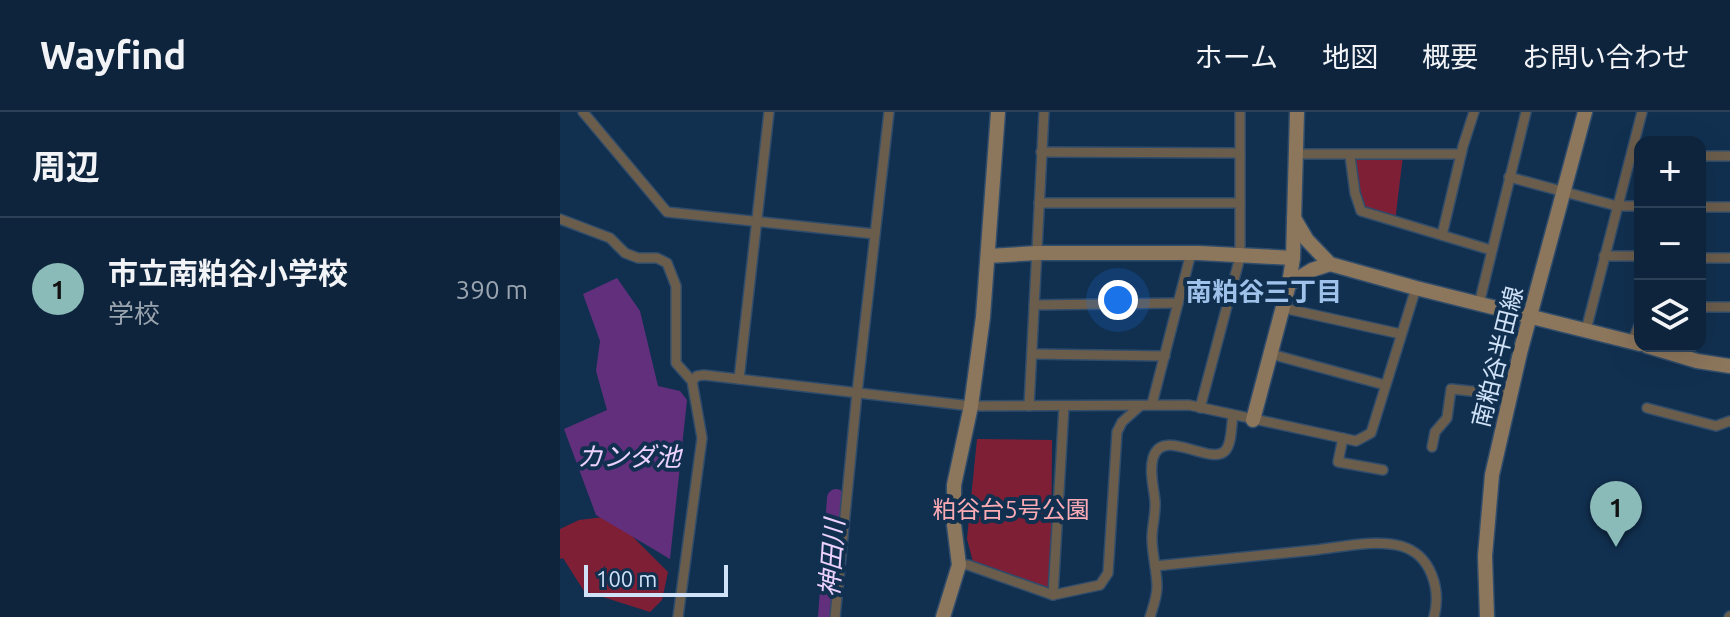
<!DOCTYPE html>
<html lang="ja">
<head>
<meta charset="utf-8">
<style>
	:root { --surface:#0d243c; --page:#162c43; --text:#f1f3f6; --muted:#9aa4af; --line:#2d4156; --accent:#8bbbb9 }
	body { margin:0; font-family:Ubuntu,"Noto Sans JP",sans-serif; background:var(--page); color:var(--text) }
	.controls { position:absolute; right:24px; top:24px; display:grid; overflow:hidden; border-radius:16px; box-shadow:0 8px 32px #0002 }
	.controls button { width:72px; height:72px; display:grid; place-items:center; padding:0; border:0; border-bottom:2px solid var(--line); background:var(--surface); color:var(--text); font:40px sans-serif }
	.scale { position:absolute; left:24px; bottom:20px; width:144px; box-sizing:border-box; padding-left:8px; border:4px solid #d0e2f7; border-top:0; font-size:22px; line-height:28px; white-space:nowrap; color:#d0e2f7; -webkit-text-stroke:6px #113050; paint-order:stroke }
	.you { position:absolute; left:558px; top:188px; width:28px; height:28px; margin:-20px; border:6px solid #fff; border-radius:50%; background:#1a73e8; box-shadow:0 0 0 12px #1a73e833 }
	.badge { display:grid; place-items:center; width:52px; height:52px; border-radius:50%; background:var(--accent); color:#111; font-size:26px; font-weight:700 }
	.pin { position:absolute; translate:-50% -66px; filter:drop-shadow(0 2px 4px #0008) }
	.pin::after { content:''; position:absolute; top:42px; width:28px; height:24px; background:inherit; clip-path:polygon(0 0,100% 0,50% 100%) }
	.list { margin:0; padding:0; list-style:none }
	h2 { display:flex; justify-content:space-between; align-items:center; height:104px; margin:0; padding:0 32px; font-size:34px }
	h2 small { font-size:26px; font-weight:400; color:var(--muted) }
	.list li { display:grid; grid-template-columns:52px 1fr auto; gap:24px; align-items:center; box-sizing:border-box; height:144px; padding:0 32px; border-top:2px solid var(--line) }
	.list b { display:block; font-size:30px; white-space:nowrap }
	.list p { margin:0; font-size:26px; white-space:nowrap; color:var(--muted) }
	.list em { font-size:26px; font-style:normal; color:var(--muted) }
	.icon { flex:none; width:44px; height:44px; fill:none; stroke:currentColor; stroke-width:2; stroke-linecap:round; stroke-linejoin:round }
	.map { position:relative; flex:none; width:1170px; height:505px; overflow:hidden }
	header { display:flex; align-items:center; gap:48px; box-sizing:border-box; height:112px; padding:0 40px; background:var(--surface); border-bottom:2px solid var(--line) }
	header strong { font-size:38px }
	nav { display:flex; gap:44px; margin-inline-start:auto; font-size:28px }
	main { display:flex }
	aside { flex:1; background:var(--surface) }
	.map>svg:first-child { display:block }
	.green { fill:#7f1f35 }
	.water { fill:#612f7c }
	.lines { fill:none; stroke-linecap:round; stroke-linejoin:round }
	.river { stroke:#612f7c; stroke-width:18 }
	.street-casing { stroke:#304c6b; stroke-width:12 }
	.secondary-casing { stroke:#304c6b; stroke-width:17 }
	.street { stroke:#6b5d4c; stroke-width:9 }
	.secondary { stroke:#8c765c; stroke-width:14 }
	.labels { text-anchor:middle; stroke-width:8; stroke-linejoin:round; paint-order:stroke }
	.street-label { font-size:24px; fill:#d0e2f7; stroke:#113050 }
	.park-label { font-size:24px; fill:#fdabb4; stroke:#113050 }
	.neighbourhood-label { font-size:26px; font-weight:bold; fill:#9fc2eb; stroke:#113050 }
	.water-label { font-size:26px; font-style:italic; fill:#ecd2fd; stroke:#113050 }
</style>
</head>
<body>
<header>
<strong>Wayfind</strong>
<nav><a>ホーム</a><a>地図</a><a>概要</a><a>お問い合わせ</a></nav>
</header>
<main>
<aside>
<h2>周辺<small></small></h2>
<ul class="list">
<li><span class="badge">1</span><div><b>市立南粕谷小学校</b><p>学校</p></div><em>390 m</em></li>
</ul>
</aside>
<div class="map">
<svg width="1170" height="505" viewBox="0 0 1170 505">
	<rect width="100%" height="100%" fill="#113050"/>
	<g class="green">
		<polygon points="843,43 835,110 801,99 790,44"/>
		<polygon points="417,327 492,328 491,471 487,477 413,450 407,427"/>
		<polygon points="52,404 108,460 102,488 90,500 24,479 3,446 0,447 0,417 19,408"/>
	</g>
	<polygon class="water" points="57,166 80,199 98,274 120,279 127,288 110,447 36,403 4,317 47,298 36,259 40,229 23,182"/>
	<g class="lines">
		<polyline class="river" points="267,505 276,386"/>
		<defs>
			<g id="street">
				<polyline points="23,0 107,100 315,122"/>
				<polyline points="481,40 680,41"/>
				<polyline points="736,42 901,42"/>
				<polyline points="790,44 795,81 801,99 931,138"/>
				<polyline points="1140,44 1170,44"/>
				<polyline points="949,65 1057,94 1080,94"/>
				<polyline points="479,91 680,91"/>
				<polyline points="1140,95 1170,95"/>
				<polyline points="0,107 50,126 65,141 78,146 97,146 107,151 116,174 116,251 132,269 142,326 118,505"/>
				<polyline points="882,123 903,34 914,0"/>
				<polyline points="1044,144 1080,144"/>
				<polyline points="1140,146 1170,146"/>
				<polyline points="919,192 966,0"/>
				<polyline points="474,193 618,191"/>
				<polyline points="1140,195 1170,195"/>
				<polyline points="723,196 841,222"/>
				<polyline points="1026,218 1082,0"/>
				<polyline points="1072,230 1080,211"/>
				<polyline points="472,242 605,244"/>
				<polyline points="711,242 825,273"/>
				<polyline points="179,267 209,0"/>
				<polyline points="132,269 137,264 144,263 411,294 629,293 796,329 811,321 856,176"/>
				<polyline points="592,292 631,141"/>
				<polyline points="469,294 484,0"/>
				<polyline points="640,296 680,145 680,0"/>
				<polyline points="1087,296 1156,314 1170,309"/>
				<polyline points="783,326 778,350 823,358"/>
				<polyline points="872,335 875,320 887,306 891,277 949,283"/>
				<polyline points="399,453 408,453 493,483 540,473 548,461 557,320 562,310 580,294"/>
				<path d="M595 454C649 449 702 443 755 438 782 435 815 427 841 434 872 443 881 478 874 505"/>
				<polyline points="493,483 504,294"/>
				<polyline points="275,505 297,281 329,0"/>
				<path d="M590 505C593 495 597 485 597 475 597 458 592 443 592 426 592 414 596 401 595 389 594 376 589 360 593 346 602 314 650 354 665 339 672 332 671 314 673 304"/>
				<polyline points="1169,505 1170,504"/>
			</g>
			<g id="secondary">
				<polyline points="734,106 747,128 770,152 856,176 1080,232"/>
				<polyline points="428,144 477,141 639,141 733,146"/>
				<polyline points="729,172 752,158 770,152"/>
				<polyline points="1087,234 1137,249 1170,254"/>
				<polyline points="693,308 729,172 733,146 737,0"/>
				<polyline points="383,505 399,453 394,413 394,373 411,294 423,205 438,0"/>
				<polyline points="927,505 925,444 932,363 960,241 1025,0"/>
			</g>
		</defs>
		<use href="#street" class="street-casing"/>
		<use href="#secondary" class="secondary-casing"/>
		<use href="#street" class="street"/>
		<use href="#secondary" class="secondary"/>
	</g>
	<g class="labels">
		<g class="street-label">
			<text transform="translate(938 245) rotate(-76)" y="8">南粕谷半田線</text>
		</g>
		<g class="park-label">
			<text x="451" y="406">粕谷台5号公園</text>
		</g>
		<g class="neighbourhood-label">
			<text x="704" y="189">南粕谷三丁目</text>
		</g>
		<g class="water-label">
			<text x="69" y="354">カンダ池</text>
			<text transform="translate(272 446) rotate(-86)" y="9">神田川</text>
		</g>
	</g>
</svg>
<div class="controls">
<button>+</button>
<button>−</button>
<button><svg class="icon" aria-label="layers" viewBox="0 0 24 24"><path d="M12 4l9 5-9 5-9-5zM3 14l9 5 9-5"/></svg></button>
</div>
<div class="scale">100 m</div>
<div class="you"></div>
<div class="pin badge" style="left:1056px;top:435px">1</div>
</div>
</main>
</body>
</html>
